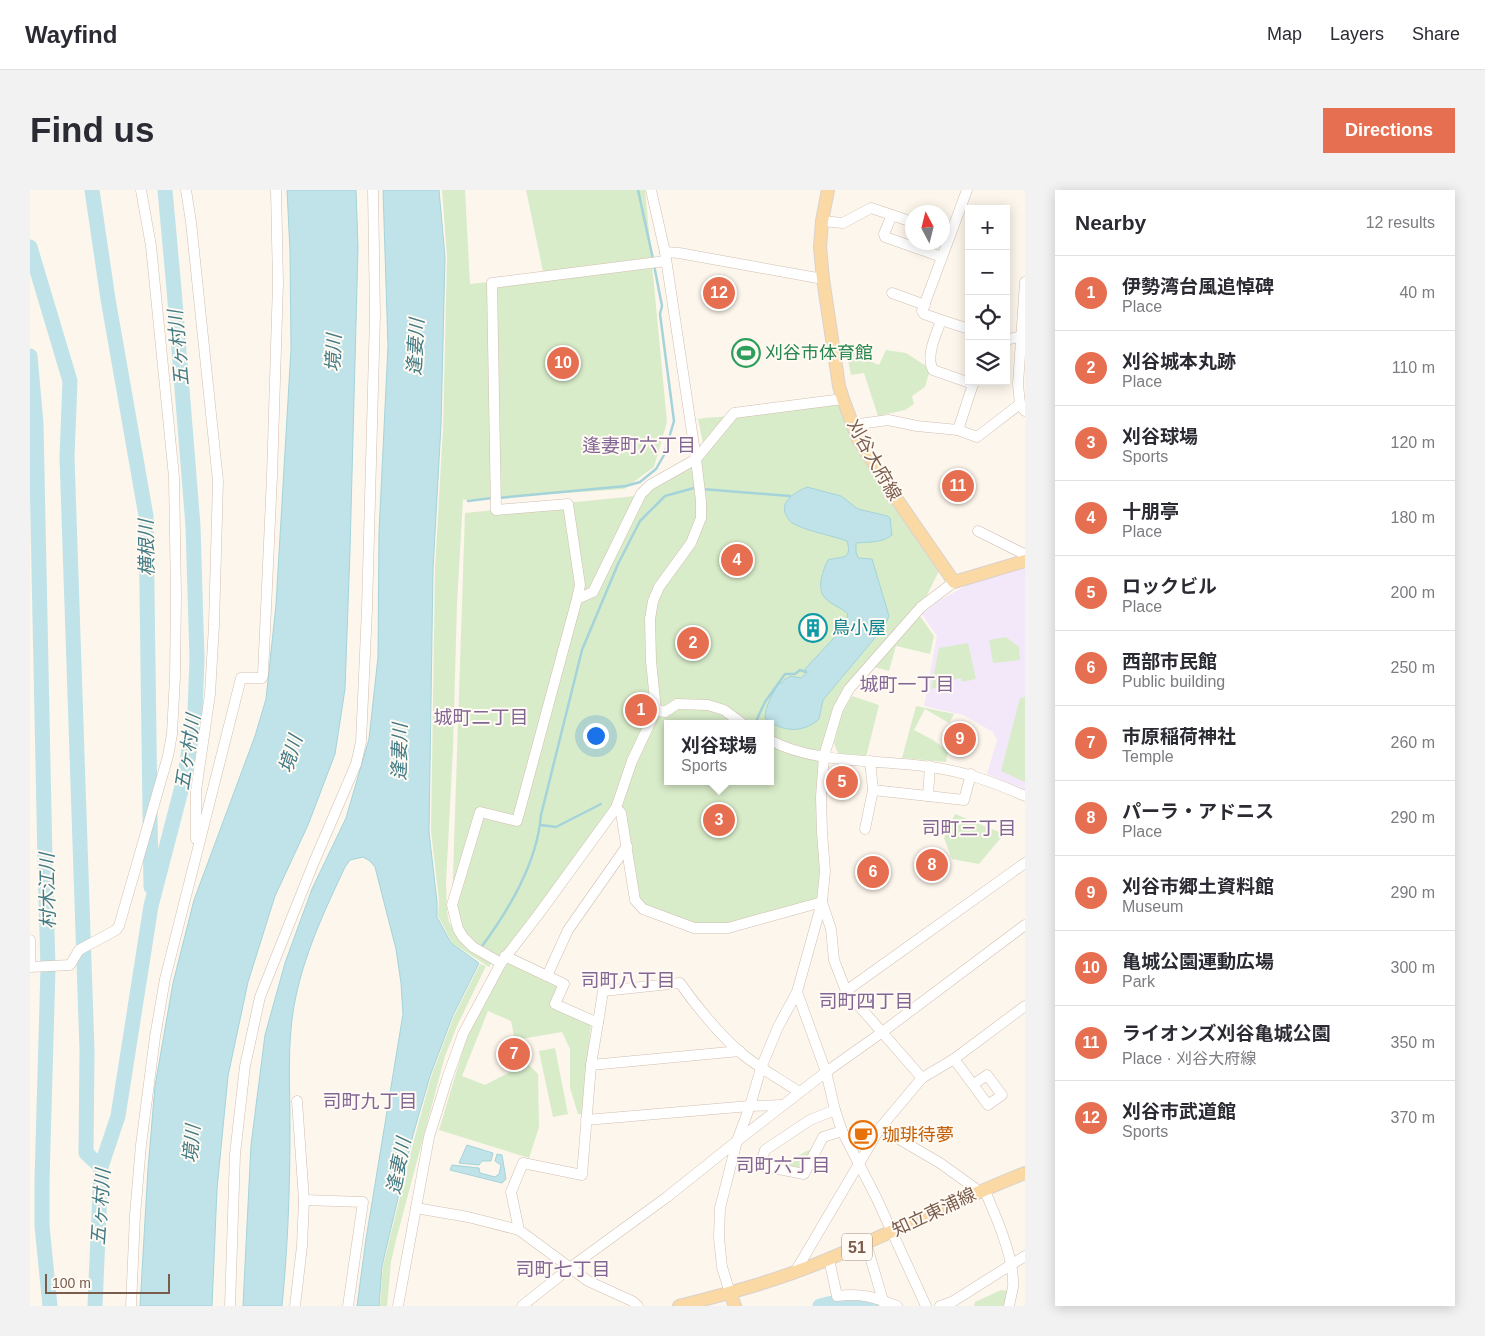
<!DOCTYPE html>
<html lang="en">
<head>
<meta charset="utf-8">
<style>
	:root { --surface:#fff; --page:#f2f2f3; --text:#2b2b33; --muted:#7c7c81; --line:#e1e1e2; --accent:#e76f51 }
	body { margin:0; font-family:Arial,"Noto Sans JP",sans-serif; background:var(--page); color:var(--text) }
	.controls { position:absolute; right:15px; top:15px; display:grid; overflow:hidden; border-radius:0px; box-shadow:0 2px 12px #0003 }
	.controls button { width:45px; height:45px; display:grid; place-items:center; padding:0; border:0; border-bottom:1px solid var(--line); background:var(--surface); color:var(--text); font:25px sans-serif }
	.compass { position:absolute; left:875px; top:15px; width:45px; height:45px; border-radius:50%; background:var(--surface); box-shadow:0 2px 12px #0003; rotate:353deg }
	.scale { position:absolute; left:15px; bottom:12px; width:125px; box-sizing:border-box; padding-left:5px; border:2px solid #7a5c4d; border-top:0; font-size:14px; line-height:18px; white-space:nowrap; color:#7a5c4d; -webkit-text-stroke:4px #fffaf3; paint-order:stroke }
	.you { position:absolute; left:565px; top:545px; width:18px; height:18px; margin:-12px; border:4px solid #fff; border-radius:50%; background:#1a73e8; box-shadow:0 0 0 8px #1a73e833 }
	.badge { display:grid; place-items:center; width:32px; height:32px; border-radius:50%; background:var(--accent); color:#fff; font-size:16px; font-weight:700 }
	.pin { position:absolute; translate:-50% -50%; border:2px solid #fff; box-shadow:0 1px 5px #0006 }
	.popup { position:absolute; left:634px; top:530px; width:110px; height:65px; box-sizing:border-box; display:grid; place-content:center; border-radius:0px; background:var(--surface); filter:drop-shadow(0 1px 4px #0005); font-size:16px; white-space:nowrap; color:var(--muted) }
	.popup b { font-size:19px; color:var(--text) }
	.popup::after { content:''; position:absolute; left:50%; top:100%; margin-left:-10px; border:10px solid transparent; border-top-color:var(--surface) }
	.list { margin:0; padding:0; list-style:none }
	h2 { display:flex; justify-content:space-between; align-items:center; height:65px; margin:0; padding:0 20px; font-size:21px }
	h2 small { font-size:16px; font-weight:400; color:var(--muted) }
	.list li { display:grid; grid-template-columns:32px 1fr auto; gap:15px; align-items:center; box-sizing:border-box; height:75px; padding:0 20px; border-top:1px solid var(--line) }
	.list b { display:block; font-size:19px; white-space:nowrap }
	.list p { margin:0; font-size:16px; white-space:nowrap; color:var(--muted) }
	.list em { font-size:16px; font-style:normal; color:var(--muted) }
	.icon { flex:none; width:28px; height:28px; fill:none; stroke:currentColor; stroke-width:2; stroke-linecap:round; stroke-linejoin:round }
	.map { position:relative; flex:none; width:995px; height:1116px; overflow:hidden; border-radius:0px }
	header { display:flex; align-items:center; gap:30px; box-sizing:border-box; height:70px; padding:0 25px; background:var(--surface); border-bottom:1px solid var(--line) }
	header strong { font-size:24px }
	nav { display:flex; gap:28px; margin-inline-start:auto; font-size:18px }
	.intro { display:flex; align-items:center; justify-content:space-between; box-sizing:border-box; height:120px; padding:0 30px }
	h1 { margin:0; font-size:35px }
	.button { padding:12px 22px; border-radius:0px; background:var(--accent); color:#fff; font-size:18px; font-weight:700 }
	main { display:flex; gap:30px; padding:0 30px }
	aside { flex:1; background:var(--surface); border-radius:0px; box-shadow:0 2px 12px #0003 }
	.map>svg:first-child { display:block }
	.education { fill:#f3e8fa }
	.green { fill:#d8ecc9; fill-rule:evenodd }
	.water { fill:#bfe3e8; stroke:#a5d3da }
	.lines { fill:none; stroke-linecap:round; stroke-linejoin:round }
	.stream { stroke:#a5d3da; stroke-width:2.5 }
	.river { stroke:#bfe3e8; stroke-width:15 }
	.minor-casing { stroke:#d1beb0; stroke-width:11 }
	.major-casing { stroke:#dad1cd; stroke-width:14 }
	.minor { stroke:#fff; stroke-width:10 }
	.major { stroke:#fbd9a5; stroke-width:12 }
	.labels { text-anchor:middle; stroke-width:4; stroke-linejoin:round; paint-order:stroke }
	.shield { fill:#fffaf3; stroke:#a28b7f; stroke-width:1 }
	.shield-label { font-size:16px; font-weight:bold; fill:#7a5c4d }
	.leisure-label { font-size:18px; fill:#27864d; stroke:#fffaf3; text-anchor:start }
	.street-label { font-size:18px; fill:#7a5c4d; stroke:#fffaf3 }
	.culture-label { font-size:18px; fill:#0d838f; stroke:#fffaf3; text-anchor:start }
	.food-label { font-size:18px; fill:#c56008; stroke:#fffaf3; text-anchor:start }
	.water-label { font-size:19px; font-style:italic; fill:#437c86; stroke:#fffaf3 }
	.neighbourhood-label { font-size:19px; fill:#846695; stroke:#fffaf3 }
</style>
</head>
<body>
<header>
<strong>Wayfind</strong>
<nav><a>Map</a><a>Layers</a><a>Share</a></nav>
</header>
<div class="intro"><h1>Find us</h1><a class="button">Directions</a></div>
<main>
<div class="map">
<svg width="995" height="1116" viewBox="0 0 995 1116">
	<rect width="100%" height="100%" fill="#fdf6ec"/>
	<polygon class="education" points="995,378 995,600 957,584 967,550 963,542 933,525 894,516 907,446 892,424 910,410 939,394"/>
	<g class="green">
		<polygon points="412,0 435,0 440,94 514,86 496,0 615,0 637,232 624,277 594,299 434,310 433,309 427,414 423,558 416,693 417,721 419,732 427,746 463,771 459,777 422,753 408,726 409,711 401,641 405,378 413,238 417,67"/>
		<polygon points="816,160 849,175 856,160 876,163 896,176 899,183 895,197 882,206 884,214 875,220 848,226 834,183 821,185"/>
		<path d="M813 209 822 235 912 375 891 417 819 499 794 566 792 712 720 733 664 738 605 710 586 618 471 773 438 752 422 715 435 323 606 306 674 258 668 229C682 226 693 229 704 223ZM638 534H740V591H638Z"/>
		<polygon points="890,426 904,446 900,464 866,456 859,481 844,477"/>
		<polygon points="976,447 989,457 990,470 963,473 959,450"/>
		<polygon points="938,453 946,489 932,492 931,488 919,491 919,495 901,499 909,458"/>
		<polygon points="822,506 849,515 836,567 809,565 804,554 811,525"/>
		<polygon points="995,507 995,592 971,581 990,508"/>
		<polygon points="886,516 924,524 919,533 895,519 884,540 903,550 918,561 916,572 872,568"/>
		<polygon points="925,624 974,644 949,674 922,669 914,648"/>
		<polygon points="476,771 529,795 520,815 561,833 553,924 548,924 540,898 540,859 532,842 485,850 481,831 458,821 432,886 455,895 497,873 508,884 509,937 499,968 409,940 438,843"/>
		<polygon points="450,774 456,776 427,836 415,866 366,1050 361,1072 357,1116 350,1116 353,1076 385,946 401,887 424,826"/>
		<polygon points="525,858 538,924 523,927 509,861"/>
		<polygon points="785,957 772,981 758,978 759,970"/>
		<polygon points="971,1100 979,1101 976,1116 944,1116 945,1112"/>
	</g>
	<g class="water">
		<polygon points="257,0 326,0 328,58 320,360 315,499 305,564 278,635 245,706 218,792 198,886 187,999 182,1116 110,1116 118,979 125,896 143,793 164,710 225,546 236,509 246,415 261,159 260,61"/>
		<path d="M353 0H409L415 67 411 235 403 379 399 642 407 712V727L421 753 449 773 423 825 400 886 383 945 352 1076 349 1116H327L336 1049 373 824 371 793 366 759 345 677 340 671 333 667 320 670 315 677C294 722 273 766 264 816 257 855 260 897 260 937 260 997 258 1056 252 1116H213L221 955 235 845 255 773 282 699 316 628 339 549 348 467 349 342 358 156Z"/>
		<path d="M777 297 811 306 828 319 857 326 860 328 862 345C852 353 838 352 826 353V362L828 368 842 369 859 426 854 437 793 510 789 529C773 544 751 542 735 528 735 515 743 504 749 493H752L755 489 760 487V486L771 488 776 483 775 479 815 436 818 424C811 417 801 415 795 408 786 398 793 380 798 370 810 366 823 371 817 351 800 345 780 342 764 334 760 332 758 329 756 325 749 311 766 302 777 297Z"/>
		<polygon points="437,955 463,963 461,971 452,971 449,975 429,973"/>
		<polygon points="467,964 472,965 476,989 472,993 420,980 422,975 449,978 450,983 465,987 469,984 471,975 465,971"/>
	</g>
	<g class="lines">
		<g class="stream">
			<polyline points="608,0 623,69"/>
			<polyline points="672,299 760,306"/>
			<polyline points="468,308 596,296 610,292 626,279 634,265 644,231 630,124 632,116 624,75"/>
			<polyline points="438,311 462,308"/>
			<polyline points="727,529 735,512 755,484 765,484 770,480 776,482"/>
			<polyline points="511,635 526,637 571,614"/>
			<path d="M450 759C478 721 507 674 511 625L552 460 588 374 610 331 635 306 664 298"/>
		</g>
		<g class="river">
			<polyline points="62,0 78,109 116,326 121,697"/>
			<polyline points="0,57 40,191 37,267 57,861 56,963 71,977"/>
			<polyline points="0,166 6,234 15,671 18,778 12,991 12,1036 20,1116"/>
			<polyline points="65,1116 71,977 88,926 121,716 155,585 165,520 167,469 163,336 144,99 135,0"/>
			<path d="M790 1116C810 1111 833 1107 853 1116"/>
		</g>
		<defs>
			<g id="minor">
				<polyline points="156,0 161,32 188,291 184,435 180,504 166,601 166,649"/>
				<polyline points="792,31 813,33 841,18 862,25"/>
				<polyline points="882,32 862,25 854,44 855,47 912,67"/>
				<polyline points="635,62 649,63 793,89"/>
				<polyline points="995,92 988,194 990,214 995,221"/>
				<polyline points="862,103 895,115"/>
				<polyline points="911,130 894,124 892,121 937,0"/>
				<path d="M939 139 911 130C907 143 895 166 903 180L943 194"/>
				<polyline points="976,150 992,146"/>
				<polyline points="822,235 858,230 887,236 928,240 947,247 990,214"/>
				<polyline points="928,240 944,191"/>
				<polyline points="948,341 992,363 995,371"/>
				<polyline points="547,409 550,395 538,314 466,320 462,93 636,71"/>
				<polyline points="626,520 635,522 647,514 678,515 694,520 713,534"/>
				<path d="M740 550C785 575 851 569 901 577 936 582 963 592 995 606"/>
				<polyline points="840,571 843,600 934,610 941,584"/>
				<polyline points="898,606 900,576"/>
				<polyline points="586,618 591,623 605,710 613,719 664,738 698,738 792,712 801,739 804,770 816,801 892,888"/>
				<polyline points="835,639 843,600"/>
				<polyline points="0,750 0,776"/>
				<polyline points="475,766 534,794 525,814 568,833 561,875 552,985 493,973 481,1002 489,1040 558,1091 602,1111 608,1116"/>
				<polyline points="0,773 0,777 40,775 49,760 86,740 89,736 138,566 142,544 145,487 146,405 144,287 121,56 111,0"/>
				<polyline points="471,773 443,757 433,747 428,739 422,715 450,622 487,631 547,409 563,402 611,304 620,295 666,269 704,223 813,209"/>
				<polyline points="517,786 538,740 597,656"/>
				<polyline points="816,801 995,673"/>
				<polyline points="767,802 796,882 805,920 812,941 846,1007 896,1116"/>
				<path d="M568 833 573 801 650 793C666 816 690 845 711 863 729 878 750 889 769 902"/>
				<polyline points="924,869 958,915 972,905 957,885 944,894"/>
				<polyline points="561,875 710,861"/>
				<polyline points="805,920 780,930 735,960 731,972 733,976 774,984 793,947 812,941"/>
				<polyline points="556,930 720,916 753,915"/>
				<polyline points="850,938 910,973 949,1001"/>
				<path d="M954 999C965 1024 985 1069 983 1097 982 1103 980 1110 979 1116"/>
				<polyline points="274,1010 333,1012 318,1116"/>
				<polyline points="386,1018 438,1027 489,1040"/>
				<polyline points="836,1053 854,1114"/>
				<path d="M799 1069 807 1106C832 1103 844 1107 867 1116"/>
				<polyline points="765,1082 850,938 892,888 924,869 995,816"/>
				<polyline points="700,1103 692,1077 689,1048 690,1018 707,951 796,882 851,843 995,735"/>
				<polyline points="101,1116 105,1025 111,955 125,847 135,789 211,488 232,488 233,485 242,286 248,93 246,0"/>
				<polyline points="200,1116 205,964 215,876 230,807 284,672 326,574 331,552 337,419 345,125 343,0"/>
				<polyline points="265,1116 272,1056 274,1010 267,911"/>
				<polyline points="368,1116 399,947 417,889 433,844 471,773 508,725 586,618 602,571 626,520 621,471 620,429 623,411 629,397 661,353 671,328 671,311 666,269 635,62 621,0"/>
				<polyline points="492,1116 541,1077 637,1007 707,951 720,916 731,878 748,837 767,802 792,712 795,681 792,642 791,607 794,566 808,519 819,499 891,417 924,392"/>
				<polyline points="910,1116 922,1112 995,1066"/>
			</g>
			<g id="major">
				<polyline points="798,0 792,31 790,57 793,89 809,196 813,209 828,249 868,311 924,392 995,371"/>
				<polyline points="700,1103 705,1116"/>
				<path d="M649 1116C701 1103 752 1089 801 1068 866 1041 929 1009 995 983"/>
			</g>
		</defs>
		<use href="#minor" class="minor-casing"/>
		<use href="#major" class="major-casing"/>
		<use href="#minor" class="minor"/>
		<use href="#major" class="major"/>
	</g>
	<defs>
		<symbol id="stadium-ring" viewBox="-11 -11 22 22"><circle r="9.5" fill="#fffaf3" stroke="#2e9e5b" stroke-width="1.5"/><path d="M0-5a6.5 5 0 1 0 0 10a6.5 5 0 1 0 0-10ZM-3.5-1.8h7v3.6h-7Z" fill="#2e9e5b"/></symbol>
		<symbol id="building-ring" viewBox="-11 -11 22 22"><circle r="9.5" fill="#fffaf3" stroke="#0f9aa8" stroke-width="1.5"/><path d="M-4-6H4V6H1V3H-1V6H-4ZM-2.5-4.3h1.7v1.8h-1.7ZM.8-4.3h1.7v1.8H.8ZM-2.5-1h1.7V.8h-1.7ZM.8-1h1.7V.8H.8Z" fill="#0f9aa8"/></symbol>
		<symbol id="cafe-ring" viewBox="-11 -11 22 22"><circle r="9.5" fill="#fffaf3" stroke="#e8710a" stroke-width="1.5"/><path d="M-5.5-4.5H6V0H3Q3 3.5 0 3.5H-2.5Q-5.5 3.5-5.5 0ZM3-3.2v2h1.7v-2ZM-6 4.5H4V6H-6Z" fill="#e8710a"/></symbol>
	</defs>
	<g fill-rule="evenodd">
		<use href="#stadium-ring" x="700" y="147" width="32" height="32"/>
		<use href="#building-ring" x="767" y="422" width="32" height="32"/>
		<use href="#cafe-ring" x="817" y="929" width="32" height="32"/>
	</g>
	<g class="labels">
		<rect class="shield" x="812" y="1043.5" width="30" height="27" rx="4"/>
		<g class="shield-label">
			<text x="827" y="1063">51</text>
		</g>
		<g class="leisure-label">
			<text x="735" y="169">刈谷市体育館</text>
		</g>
		<g class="street-label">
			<text transform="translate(844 270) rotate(60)" y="6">刈谷大府線</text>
			<text transform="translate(904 1022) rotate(-25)" y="6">知立東浦線</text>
		</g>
		<g class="culture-label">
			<text x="802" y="444">鳥小屋</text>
		</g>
		<g class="food-label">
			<text x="852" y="951">珈琲待夢</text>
		</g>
		<g class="water-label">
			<text transform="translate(385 157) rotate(-87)" y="7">逢妻川</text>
			<text transform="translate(148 158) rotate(-95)" y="7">五ヶ村川</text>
			<text transform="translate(303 163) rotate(-88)" y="7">境川</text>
			<text transform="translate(116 358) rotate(-91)" y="7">横根川</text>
			<text transform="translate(157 562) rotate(-81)" y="7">五ヶ村川</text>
			<text transform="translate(369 562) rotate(-89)" y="7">逢妻川</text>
			<text transform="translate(260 564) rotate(-73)" y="7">境川</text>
			<text transform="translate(17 701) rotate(-91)" y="7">村木江川</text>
			<text transform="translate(161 954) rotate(-85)" y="7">境川</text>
			<text transform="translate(368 976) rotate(-79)" y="7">逢妻川</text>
			<text transform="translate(70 1017) rotate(-86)" y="7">五ヶ村川</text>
		</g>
		<g class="neighbourhood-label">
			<text x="609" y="262">逢妻町六丁目</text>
			<text x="877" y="501">城町一丁目</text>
			<text x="451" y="534">城町二丁目</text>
			<text x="939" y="645">司町三丁目</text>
			<text x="598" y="797">司町八丁目</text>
			<text x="836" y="818">司町四丁目</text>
			<text x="340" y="918">司町九丁目</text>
			<text x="753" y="982">司町六丁目</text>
			<text x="533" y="1086">司町七丁目</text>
		</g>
	</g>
</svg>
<div class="controls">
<button>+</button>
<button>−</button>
<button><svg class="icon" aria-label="locate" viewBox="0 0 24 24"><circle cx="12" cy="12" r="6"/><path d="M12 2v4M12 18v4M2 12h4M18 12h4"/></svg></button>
<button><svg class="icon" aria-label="layers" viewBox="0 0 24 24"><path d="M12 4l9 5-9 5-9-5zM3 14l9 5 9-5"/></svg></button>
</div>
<svg class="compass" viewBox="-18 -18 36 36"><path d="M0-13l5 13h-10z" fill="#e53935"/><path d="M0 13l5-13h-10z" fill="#7c7c81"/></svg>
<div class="scale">100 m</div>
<div class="you"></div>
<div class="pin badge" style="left:611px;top:520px">1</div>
<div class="pin badge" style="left:663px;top:453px">2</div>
<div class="pin badge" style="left:689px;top:630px">3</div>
<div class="popup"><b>刈谷球場</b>Sports</div>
<div class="pin badge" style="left:707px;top:370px">4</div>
<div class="pin badge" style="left:812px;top:592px">5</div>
<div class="pin badge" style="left:843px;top:682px">6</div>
<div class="pin badge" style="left:484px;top:864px">7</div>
<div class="pin badge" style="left:902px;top:675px">8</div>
<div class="pin badge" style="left:930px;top:549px">9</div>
<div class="pin badge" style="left:533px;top:173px">10</div>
<div class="pin badge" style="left:928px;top:296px">11</div>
<div class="pin badge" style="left:689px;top:103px">12</div>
</div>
<aside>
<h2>Nearby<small>12 results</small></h2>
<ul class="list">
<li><span class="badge">1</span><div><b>伊勢湾台風追悼碑</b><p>Place</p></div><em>40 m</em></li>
<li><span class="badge">2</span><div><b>刈谷城本丸跡</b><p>Place</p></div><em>110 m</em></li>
<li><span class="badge">3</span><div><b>刈谷球場</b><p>Sports</p></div><em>120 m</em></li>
<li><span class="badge">4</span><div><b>十朋亭</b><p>Place</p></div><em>180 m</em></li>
<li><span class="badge">5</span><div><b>ロックビル</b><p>Place</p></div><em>200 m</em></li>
<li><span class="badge">6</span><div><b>西部市民館</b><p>Public building</p></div><em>250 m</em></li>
<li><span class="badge">7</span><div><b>市原稲荷神社</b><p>Temple</p></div><em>260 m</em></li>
<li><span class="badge">8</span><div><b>パーラ・アドニス</b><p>Place</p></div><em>290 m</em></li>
<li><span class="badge">9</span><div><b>刈谷市郷土資料館</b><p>Museum</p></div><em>290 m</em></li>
<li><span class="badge">10</span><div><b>亀城公園運動広場</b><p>Park</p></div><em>300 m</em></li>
<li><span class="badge">11</span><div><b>ライオンズ刈谷亀城公園</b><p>Place · 刈谷大府線</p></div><em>350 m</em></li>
<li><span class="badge">12</span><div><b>刈谷市武道館</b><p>Sports</p></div><em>370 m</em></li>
</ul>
</aside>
</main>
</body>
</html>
